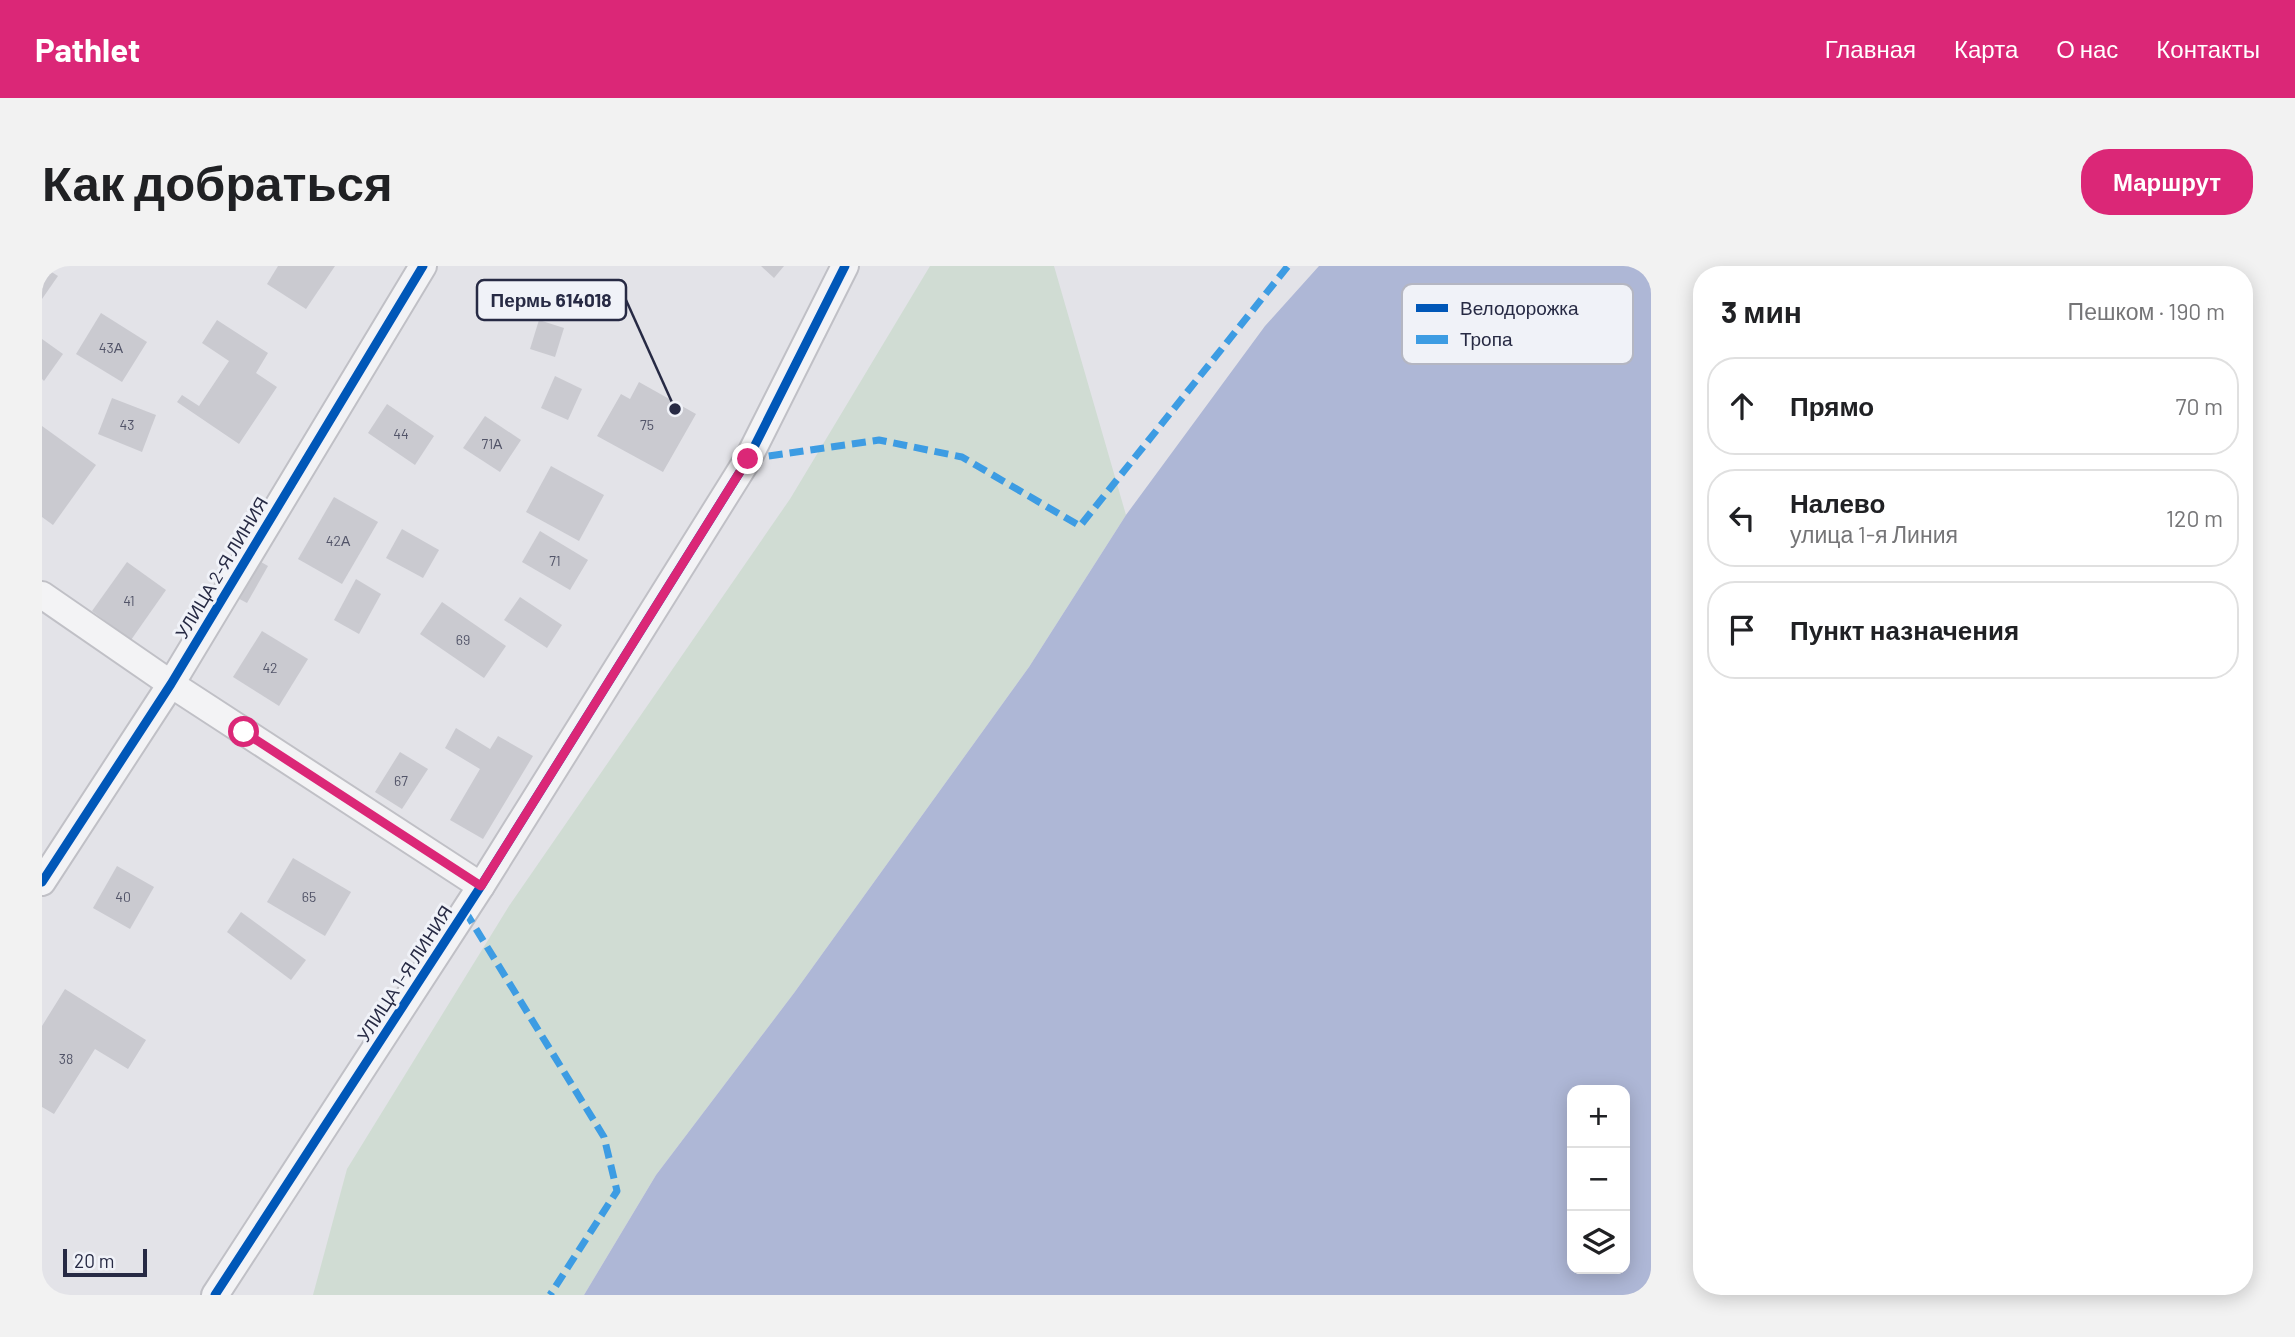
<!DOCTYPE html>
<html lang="ru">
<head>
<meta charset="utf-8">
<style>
	:root { --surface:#fff; --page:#f2f2f2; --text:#202124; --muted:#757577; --line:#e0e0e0; --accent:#db2777 }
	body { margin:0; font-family:Barlow,sans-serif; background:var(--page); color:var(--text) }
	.controls { position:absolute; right:21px; bottom:21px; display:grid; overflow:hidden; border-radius:14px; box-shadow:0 4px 18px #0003 }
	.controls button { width:63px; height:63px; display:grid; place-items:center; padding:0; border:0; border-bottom:2px solid var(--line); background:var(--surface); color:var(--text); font:35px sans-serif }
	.scale { position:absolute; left:21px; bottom:18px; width:84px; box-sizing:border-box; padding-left:7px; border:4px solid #272a44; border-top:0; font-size:19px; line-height:24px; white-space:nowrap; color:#272a44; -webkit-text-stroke:5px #f0f2f8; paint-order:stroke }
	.stop { position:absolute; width:21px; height:21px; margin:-16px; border:5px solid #db2777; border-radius:50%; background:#fff }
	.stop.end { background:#db2777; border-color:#fff; box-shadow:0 2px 7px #0008 }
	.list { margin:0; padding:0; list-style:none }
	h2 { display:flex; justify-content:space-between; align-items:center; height:91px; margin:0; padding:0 28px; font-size:30px }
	h2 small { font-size:23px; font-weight:400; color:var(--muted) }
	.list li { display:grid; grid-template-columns:46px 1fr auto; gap:21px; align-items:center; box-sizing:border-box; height:98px; margin:0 14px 14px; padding:0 14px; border:2px solid var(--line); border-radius:28px }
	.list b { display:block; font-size:26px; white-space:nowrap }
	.list p { margin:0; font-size:23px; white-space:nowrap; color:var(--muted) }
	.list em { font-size:23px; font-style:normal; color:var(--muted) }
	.icon { flex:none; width:38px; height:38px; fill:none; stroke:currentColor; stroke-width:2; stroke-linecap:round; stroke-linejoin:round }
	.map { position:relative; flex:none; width:1609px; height:1029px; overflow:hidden; border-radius:28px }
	header { display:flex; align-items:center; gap:42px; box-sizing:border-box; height:98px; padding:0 35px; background:var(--accent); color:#fff }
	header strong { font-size:33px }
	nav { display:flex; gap:38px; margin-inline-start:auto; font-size:24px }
	.intro { display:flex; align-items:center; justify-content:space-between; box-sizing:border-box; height:168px; padding:0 42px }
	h1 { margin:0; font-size:49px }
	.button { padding:18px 32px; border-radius:28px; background:var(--accent); color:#fff; font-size:24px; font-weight:700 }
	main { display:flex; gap:42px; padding:0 42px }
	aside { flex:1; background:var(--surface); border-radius:28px; box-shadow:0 4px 18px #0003 }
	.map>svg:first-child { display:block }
	.green { fill:#d0dcd3 }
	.water { fill:#aeb7d6; fill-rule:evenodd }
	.building { fill:#cacad0 }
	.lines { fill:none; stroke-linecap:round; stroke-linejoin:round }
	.minor-casing { stroke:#c0c0c6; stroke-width:30 }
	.minor { stroke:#f3f3f5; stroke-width:26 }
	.quiet { stroke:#3d9ce3; stroke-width:7; stroke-dasharray:14 7; stroke-linecap:butt }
	.cycleway-casing { stroke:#f0f2f8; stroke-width:13 }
	.cycleway { stroke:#0057b8; stroke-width:9 }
	.route { stroke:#db2777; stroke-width:9 }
	.labels { text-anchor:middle; stroke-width:6; stroke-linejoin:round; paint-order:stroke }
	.number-label { font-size:14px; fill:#525468 }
	.street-label { font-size:18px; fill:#272a44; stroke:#f0f2f8 }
	.key { fill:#f0f2f8; stroke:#b4b6c2; stroke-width:2 }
	.key-label { font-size:19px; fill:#272a44 }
	.leader { fill:none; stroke:#272a44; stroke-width:2.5 }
	.callout-dot { fill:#272a44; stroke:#f0f2f8; stroke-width:2.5 }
	.callout { fill:#f0f2f8; stroke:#272a44; stroke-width:2.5 }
	.callout-label { font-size:19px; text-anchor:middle; font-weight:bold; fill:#272a44 }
</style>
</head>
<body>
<header>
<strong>Pathlet</strong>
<nav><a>Главная</a><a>Карта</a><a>О нас</a><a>Контакты</a></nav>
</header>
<div class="intro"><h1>Как добраться</h1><a class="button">Маршрут</a></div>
<main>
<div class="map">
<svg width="1609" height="1029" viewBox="0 0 1609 1029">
	<rect width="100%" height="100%" fill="#e3e3e8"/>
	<polygon class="green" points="888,0 1012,0 1084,249 987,401 752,727 614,909 542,1029 271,1029 305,903 467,640 748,233"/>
	<path class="water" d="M1277 0H1609V1029H542L614 909 752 727 987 401 1084 249 1223 60ZM1530 824H1583V1003H1530Z"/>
	<g class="building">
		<polygon points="0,0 16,10 0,33"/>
		<polygon points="236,0 293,0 264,43 225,18"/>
		<polygon points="719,0 742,0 732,12"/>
		<polygon points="59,47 105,76 80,116 34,88"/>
		<polygon points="175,54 226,87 214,107 235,121 197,178 135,136 140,129 157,140 187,95 160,77"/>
		<polygon points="497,54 522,62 513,91 488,83"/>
		<polygon points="0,73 21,88 2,115 0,113"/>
		<polygon points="513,110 540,123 526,154 499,142"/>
		<polygon points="597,116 654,148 621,206 555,170 579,128 588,133"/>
		<polygon points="70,132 114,149 100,186 56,168"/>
		<polygon points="345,138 392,170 373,199 326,167"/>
		<polygon points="443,150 479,174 458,206 421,182"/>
		<polygon points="0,160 54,199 11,259 0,251"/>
		<polygon points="509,200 562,229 537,275 484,246"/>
		<polygon points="292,231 336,256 300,318 256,293"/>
		<polygon points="360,263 397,284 381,312 344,292"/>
		<polygon points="498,265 546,294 528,324 480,296"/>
		<polygon points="212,292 226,300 205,337 190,329"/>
		<polygon points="85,296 124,324 89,374 50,345"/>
		<polygon points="314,313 339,328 317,368 292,354"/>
		<polygon points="478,331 520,359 505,382 462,354"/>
		<polygon points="400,336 464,380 442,412 378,368"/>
		<polygon points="220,365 266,393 237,440 191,411"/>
		<polygon points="414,462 448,483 456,470 491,490 441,573 408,554 438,503 403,482"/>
		<polygon points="358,486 386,503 360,543 333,526"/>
		<polygon points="251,592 309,626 283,670 225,636"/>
		<polygon points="75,600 112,621 88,663 51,642"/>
		<polygon points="199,646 264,694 249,714 185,666"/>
		<polygon points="23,723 104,774 86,803 53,783 12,848 0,841 0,760"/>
	</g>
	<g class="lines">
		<defs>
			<g id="minor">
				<polyline points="0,329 129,418 439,620"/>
				<polyline points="0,616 129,418 381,0"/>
				<polyline points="173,1029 439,620 706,193 803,0"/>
			</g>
		</defs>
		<use href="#minor" class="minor-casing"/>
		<use href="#minor" class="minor"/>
		<g class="quiet">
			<polyline points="706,193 837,174 920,191 1038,260 1246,0"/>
			<polyline points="423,645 562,871 575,925 508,1029"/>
		</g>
		<defs>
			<g id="cycleway">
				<polyline points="0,616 129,418 381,0"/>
				<polyline points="173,1029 439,620 706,193 803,0"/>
			</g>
		</defs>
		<use href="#cycleway" class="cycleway-casing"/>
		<use href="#cycleway" class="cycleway"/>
	</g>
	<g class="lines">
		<polyline class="route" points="202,466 439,620 706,193"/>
	</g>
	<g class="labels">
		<g class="number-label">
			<text x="69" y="87">43А</text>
			<text x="85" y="164">43</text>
			<text x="605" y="164">75</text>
			<text x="359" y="173">44</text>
			<text x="450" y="183">71А</text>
			<text x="296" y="280">42А</text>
			<text x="513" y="300">71</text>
			<text x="87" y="340">41</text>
			<text x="421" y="379">69</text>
			<text x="228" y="407">42</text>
			<text x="359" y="520">67</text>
			<text x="81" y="636">40</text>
			<text x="267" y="636">65</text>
			<text x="24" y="798">38</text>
		</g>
		<g class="street-label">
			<text transform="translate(180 302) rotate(-59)" y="6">УЛИЦА 2-Я ЛИНИЯ</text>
			<text transform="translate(363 708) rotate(-57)" y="6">УЛИЦА 1-Я ЛИНИЯ</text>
		</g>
	</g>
	<rect x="1360" y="18" width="231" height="80" rx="10" class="key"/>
	<rect x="1374" y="38" width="32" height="8" fill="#0057b8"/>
	<rect x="1374" y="69" width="32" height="9" fill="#3d9ce3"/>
	<g class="key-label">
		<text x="1418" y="49">Велодорожка</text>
		<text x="1418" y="80">Тропа</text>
	</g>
	<path class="leader" d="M633 143L584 34"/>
	<circle class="callout-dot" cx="633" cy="143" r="7"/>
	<rect class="callout" x="435" y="14" width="149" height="40" rx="7"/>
	<g class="callout-label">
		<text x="509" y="41">Пермь 614018</text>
	</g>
</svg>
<div class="controls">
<button>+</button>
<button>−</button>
<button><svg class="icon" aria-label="layers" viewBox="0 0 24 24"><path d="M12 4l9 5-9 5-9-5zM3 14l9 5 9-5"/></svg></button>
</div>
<div class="scale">20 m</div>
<div class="stop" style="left:202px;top:466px"></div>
<div class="stop end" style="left:706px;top:193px"></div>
</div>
<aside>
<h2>3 мин<small>Пешком · 190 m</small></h2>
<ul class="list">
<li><svg class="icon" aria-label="ahead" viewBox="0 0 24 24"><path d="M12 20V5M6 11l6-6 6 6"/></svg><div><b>Прямо</b></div><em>70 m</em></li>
<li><svg class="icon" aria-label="left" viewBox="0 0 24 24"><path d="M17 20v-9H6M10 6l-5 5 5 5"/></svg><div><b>Налево</b><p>улица 1-я Линия</p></div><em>120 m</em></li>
<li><svg class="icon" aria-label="arrive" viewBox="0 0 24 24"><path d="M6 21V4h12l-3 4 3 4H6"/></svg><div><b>Пункт назначения</b></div></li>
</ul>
</aside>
</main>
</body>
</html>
